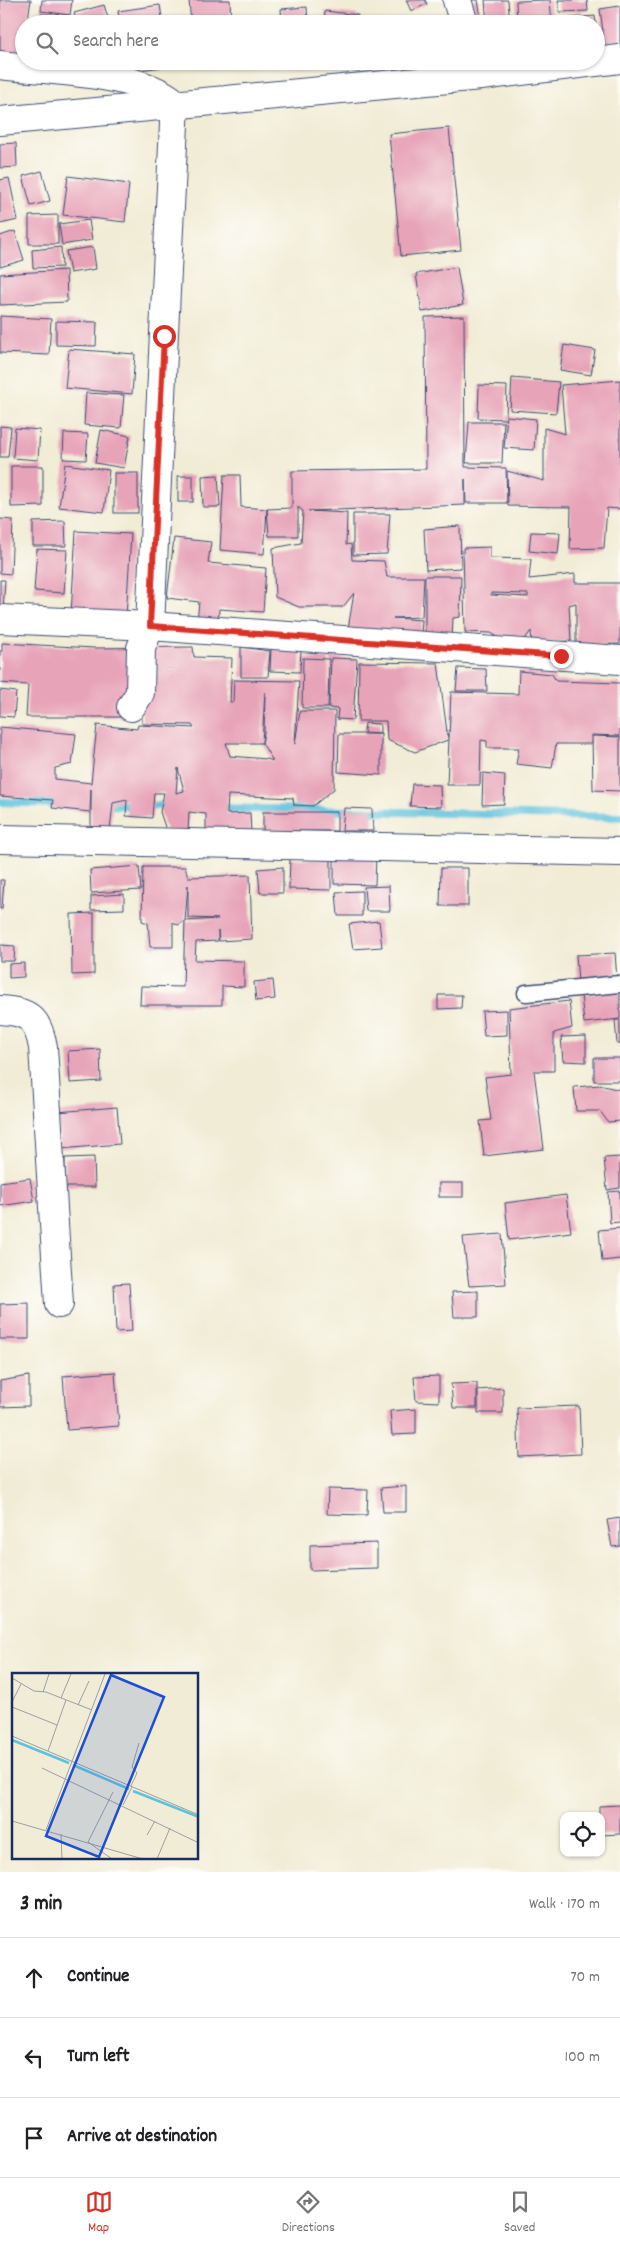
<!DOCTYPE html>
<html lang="en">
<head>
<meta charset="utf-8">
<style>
	:root { --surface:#fff; --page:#f2f2f2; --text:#202124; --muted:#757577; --line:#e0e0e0; --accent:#d93025 }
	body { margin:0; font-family:Dekko,sans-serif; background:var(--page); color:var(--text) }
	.controls { position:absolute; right:15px; bottom:15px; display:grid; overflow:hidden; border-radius:10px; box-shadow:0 1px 4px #0004 }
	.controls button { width:45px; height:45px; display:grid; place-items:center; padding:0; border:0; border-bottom:1px solid var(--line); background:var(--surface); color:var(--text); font:25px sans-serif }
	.stop { position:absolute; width:15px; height:15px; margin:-11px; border:4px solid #d93025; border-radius:50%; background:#fff }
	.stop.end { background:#d93025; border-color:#fff; box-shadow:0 1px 5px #0008 }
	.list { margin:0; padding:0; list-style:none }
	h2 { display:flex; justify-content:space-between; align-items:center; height:65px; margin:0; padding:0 20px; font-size:21px }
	h2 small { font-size:16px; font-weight:400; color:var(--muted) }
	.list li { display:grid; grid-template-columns:32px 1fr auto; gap:15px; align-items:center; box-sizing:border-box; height:80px; padding:0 20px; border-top:1px solid var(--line) }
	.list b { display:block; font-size:19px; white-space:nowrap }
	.list em { font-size:16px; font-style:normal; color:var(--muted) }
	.icon { flex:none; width:28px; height:28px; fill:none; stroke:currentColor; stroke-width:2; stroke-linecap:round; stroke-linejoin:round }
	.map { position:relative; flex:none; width:620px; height:1872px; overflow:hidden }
	.search { position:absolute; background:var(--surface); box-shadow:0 1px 4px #0004; left:15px; right:15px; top:15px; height:55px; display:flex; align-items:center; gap:12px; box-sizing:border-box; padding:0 18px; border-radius:28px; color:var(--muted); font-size:19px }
	.sheet { height:305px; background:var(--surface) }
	nav { display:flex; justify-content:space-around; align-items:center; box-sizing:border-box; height:70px; border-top:1px solid var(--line); background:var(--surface); font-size:14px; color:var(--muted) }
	nav a { display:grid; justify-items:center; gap:2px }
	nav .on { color:var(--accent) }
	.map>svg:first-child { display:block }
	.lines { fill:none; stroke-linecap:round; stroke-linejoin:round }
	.stream { stroke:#5ec2dc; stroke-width:8 }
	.building { fill:#e7a3b8; fill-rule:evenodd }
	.lane-casing { stroke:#3b4b70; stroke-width:19 }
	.street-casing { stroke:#3b4b70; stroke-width:30 }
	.secondary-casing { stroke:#3b4b70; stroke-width:30 }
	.lane { stroke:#fff; stroke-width:16 }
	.street { stroke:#fff; stroke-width:28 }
	.secondary { stroke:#fff; stroke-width:28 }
	.route { stroke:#d93025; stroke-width:6 }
	.inset-river { fill:none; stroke:#5ec2dc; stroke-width:2.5 }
	.inset-road { fill:none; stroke:#9ba0a5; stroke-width:1 }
	.view { fill:#1d4ed8; fill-opacity:0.15; stroke:#1d4ed8; stroke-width:2.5 }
	.inset-edge { fill:none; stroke:#1b2f5e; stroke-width:2.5 }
</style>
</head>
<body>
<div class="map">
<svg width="620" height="1872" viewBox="0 0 620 1872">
	<rect width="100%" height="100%" fill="#fdfcf7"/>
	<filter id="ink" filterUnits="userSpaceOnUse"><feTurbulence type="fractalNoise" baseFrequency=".02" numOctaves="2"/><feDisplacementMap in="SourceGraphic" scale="10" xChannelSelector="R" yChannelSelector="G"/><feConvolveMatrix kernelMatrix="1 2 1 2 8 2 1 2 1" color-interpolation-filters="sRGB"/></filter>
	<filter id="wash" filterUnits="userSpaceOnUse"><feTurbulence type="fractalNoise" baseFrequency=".0096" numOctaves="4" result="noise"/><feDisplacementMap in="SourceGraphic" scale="20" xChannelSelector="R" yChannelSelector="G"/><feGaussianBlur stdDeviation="1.12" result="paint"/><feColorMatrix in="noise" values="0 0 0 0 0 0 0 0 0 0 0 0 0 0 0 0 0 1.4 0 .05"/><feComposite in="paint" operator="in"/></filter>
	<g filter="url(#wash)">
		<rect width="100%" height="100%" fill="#f1ecd5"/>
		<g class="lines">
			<g class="stream">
				<polyline points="0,802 61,804"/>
				<polyline points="105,805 171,806"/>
				<polyline points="217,808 620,817"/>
			</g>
		</g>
		<g id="blocks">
			<g class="building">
				<polygon points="0,0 31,0 27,24 24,24 24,44 21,62 0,59"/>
				<polygon points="42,0 72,0 70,15 41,11"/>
				<polygon points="189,0 230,0 231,24 191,24"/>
				<polygon points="406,0 425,0 427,4 411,11"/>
				<polygon points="460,0 478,0 482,24 464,24"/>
				<polygon points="485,0 508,0 510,24 487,24"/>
				<polygon points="550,0 552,24 517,24 516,1"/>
				<polygon points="558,0 587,0 588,11 559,12"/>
				<polygon points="104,5 110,24 77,24 74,13"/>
				<polygon points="160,5 163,24 120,24 118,11"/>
				<polygon points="620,6 620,45 605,47 600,9"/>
				<polygon points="307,7 308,24 282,24 281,9"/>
				<polygon points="325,11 358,15 357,24 324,24"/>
				<polygon points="40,14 65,16 65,24 39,24"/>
				<polygon points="595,16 596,24 556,24 556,19"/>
				<polygon points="125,61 168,61 169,66 126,72"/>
				<polygon points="360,61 389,61 390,68 360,69"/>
				<polygon points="449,128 461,250 401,256 389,134"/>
				<polygon points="16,143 17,167 0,168 0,144"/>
				<polygon points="42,171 50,201 31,206 23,176"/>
				<polygon points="68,176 129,184 125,222 63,215"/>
				<polygon points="9,178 18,220 0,224 0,180"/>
				<polygon points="58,215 58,244 29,244 29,216"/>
				<polygon points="89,220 92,240 62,245 59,224"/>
				<polygon points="15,231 24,260 0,267 0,236"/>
				<polygon points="61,247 62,267 33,268 32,250"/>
				<polygon points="93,247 96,269 70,273 66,251"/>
				<polygon points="457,267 463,305 422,312 416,274"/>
				<polygon points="66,270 67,302 0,305 0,274"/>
				<polygon points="0,316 51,319 49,355 0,353"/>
				<polygon points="464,316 465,467 506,468 507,503 466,503 465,479 465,505 308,511 347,513 346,545 351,544 352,560 384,561 387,577 424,577 422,617 393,618 422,620 421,638 348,629 354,593 343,607 299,607 275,597 273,548 301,543 303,511 298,507 298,536 269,536 267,509 264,554 220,550 224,475 240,475 241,507 267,509 292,508 292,471 426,469 425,317"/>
				<polygon points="56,321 97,322 96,346 56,345"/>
				<polygon points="564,345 595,350 591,375 560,370"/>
				<polygon points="69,349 135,354 132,394 65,388"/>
				<polygon points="512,378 559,382 556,413 510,410"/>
				<polygon points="620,380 620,509 607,508 604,548 570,549 571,507 508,506 507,471 544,481 544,428 565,434 561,385"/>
				<polygon points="479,385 507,386 506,419 478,418"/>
				<polygon points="86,393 124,395 121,428 84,425"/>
				<polygon points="507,416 536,419 534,450 504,448"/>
				<polygon points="469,422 504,422 502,463 466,463"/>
				<polygon points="0,426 11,427 8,457 0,457"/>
				<polygon points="15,428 40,430 38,460 13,458"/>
				<polygon points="101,430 130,436 124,468 95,463"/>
				<polygon points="64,433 88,434 86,460 63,459"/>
				<polygon points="65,464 109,470 104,512 59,507"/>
				<polygon points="11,466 43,466 43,506 11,507"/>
				<rect x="114" y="473" width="24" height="40"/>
				<polygon points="218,475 220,507 203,507 202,476"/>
				<rect x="178" y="476" width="15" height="26"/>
				<polygon points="353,514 390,514 387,554 353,555"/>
				<polygon points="0,519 13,520 11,574 0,573"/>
				<polygon points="65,521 66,546 33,546 33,522"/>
				<polygon points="460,526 461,568 426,570 424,529"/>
				<polygon points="76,531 131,534 126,617 71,614"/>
				<polygon points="531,532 560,533 558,554 529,551"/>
				<polygon points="174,538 211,542 208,563 266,568 263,612 219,609 218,624 197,622 199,602 167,598"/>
				<path d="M490 547V558L531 559 529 579 575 574V583H620V644L576 645V603L569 605 571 641 532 643 531 631 525 639 503 640 491 633 465 632 463 548ZM491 593 528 594V597L491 595Z"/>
				<polygon points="37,549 67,550 64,593 34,591"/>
				<polygon points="425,576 461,576 460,617 453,618 452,640 425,639"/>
				<polygon points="0,580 5,580 3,612 0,612"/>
				<path d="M2 643 94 648 193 647 194 657 232 658 230 702H233L234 680 299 681 295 744 300 711H335L334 789 313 806 294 805 293 798 228 795 227 814 250 813 251 832 206 833V814L189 812 188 832 166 830 160 812 164 793H154L152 818 126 816 127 800 113 803 110 831 91 830V789L90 812 52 808 53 800 0 796V727L76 734 72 764 55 768V779L91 783 97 725 137 729 138 725 194 728 192 725 142 724 141 666 128 717H26L28 685 0 683V651H2ZM265 692 264 733 262 743 273 761 267 759 230 756 226 743H262ZM178 768 184 791 176 793Z"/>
				<polygon points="241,647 270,651 268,677 241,677"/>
				<polygon points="271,649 301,650 300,672 270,671"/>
				<polygon points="303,658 329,659 328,708 302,708"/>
				<polygon points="331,658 357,659 353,720 337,719 338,709 329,708"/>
				<polygon points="359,662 438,663 448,740 415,752 387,740 386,721 358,721"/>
				<polygon points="458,668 486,669 487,691 456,691"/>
				<polygon points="519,671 552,674 556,681 620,683 620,736 591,735 591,744 556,744 552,768 516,764 519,748 487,748 487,741 481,740 480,785 447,785 451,692 518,694"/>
				<polygon points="0,690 16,692 14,717 0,716"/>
				<polygon points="365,723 380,724 380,734 364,733"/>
				<polygon points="339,734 381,734 381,775 338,772"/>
				<polygon points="592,736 620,737 620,791 593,790"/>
				<polygon points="483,773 505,775 504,804 482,805"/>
				<polygon points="412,784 440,785 441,807 410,806"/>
				<polygon points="344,808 372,809 373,831 342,831"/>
				<rect x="263" y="812" width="74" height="19"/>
				<polygon points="334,854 376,855 375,885 334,884"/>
				<polygon points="290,859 331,860 331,890 289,889"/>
				<polygon points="139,866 141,890 91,893 90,870"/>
				<path d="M143 867H185L188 877 250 875 252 939 219 941 218 931V941L196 942 195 960 244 961V987L222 986V1005H140L141 986 183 987 185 921 178 925 173 922V947H150L148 923 142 921ZM188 885V918L218 919 185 921Z"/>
				<polygon points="283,867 283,893 260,893 258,869"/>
				<polygon points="441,868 468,868 468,906 440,906"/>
				<polygon points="0,880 4,880 2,909 0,909"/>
				<polygon points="389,886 390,911 366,911 364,887"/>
				<polygon points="362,891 362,916 338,916 336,892"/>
				<polygon points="124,894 124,909 91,910 91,896"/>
				<polygon points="94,913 94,974 72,975 71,914"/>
				<polygon points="379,921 382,947 353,949 349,924"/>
				<polygon points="0,945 15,946 14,961 0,961"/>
				<polygon points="615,953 617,979 578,982 576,955"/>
				<polygon points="24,963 24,977 9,978 9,964"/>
				<polygon points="273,980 275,999 256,1001 254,982"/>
				<polygon points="620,991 620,1019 584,1023 581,995"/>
				<polygon points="438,995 462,995 461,1008 438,1009"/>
				<polygon points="569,1001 572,1028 554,1033 554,1071 534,1071 544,1149 484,1156 480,1121 491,1120 485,1077 511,1074 509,1008"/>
				<polygon points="507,1010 507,1035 484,1036 482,1011"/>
				<polygon points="615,1020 620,1020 620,1044 617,1044"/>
				<polygon points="586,1036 586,1062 563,1061 561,1037"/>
				<polygon points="100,1049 101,1081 70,1083 68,1051"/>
				<rect x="594" y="1058" width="26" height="23"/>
				<polygon points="600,1085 620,1090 620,1121 608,1122 600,1111 576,1111 574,1087"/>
				<polygon points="117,1107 120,1144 60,1149 57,1112"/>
				<polygon points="94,1157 95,1187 65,1187 65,1158"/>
				<polygon points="620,1157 620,1188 607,1190 604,1158"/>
				<polygon points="30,1178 34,1201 0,1206 0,1182"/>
				<rect x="439" y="1183" width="24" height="14"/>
				<polygon points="620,1191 620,1222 610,1223 608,1192"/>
				<polygon points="566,1195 571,1232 509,1240 505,1203"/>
				<polygon points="620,1228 620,1259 602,1261 599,1230"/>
				<polygon points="502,1234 506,1284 469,1286 463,1237"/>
				<polygon points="129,1283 132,1331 116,1332 114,1284"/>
				<polygon points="478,1291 478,1317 454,1317 452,1292"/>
				<polygon points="29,1303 29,1339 0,1339 0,1304"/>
				<polygon points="115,1372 119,1426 67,1430 63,1376"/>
				<polygon points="29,1376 29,1406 0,1407 0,1381"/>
				<polygon points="439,1376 439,1402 416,1401 414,1377"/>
				<polygon points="477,1383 477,1408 453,1408 451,1384"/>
				<polygon points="503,1388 503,1413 478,1413 478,1390"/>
				<polygon points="579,1406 581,1454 519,1457 517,1408"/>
				<polygon points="416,1409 416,1434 392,1435 390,1411"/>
				<polygon points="406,1486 406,1512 383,1512 381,1488"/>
				<polygon points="328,1489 368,1490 367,1515 327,1514"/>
				<polygon points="620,1518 620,1546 612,1547 607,1520"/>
				<polygon points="377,1543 377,1568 310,1570 310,1545"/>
				<polygon points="620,1805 620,1834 601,1835 601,1816 599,1816 599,1806"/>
			</g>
		</g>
	</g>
	<g filter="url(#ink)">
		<use href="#blocks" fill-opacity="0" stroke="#3b4b70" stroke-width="1"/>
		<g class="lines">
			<defs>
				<polyline id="lane" points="526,993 620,984"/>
				<g id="street">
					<polyline points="457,0 464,24"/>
					<path d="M0 65C48 71 139 71 175 103L150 626 141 648 140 693 131 707"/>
					<polyline points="0,619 150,626 620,660"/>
					<polyline points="0,839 620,852"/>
					<path d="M0 1010C30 1012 37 1018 43 1047L59 1304"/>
				</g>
				<polyline id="secondary" points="0,121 481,76 620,59"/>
			</defs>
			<use href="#lane" class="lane-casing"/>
			<use href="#street" class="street-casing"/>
			<use href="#secondary" class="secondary-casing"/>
			<use href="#lane" class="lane"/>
			<use href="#street" class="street"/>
			<use href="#secondary" class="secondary"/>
		</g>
	</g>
	<g class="lines" filter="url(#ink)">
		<polyline class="route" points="164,336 150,626 561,656"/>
	</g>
	<g transform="translate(12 1673)">
		<rect width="186" height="186" fill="#f1ecd5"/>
		<path class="inset-river" d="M0 67 57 90M61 92 117 116M121 118 187 144"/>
		<path class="inset-road" d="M0 5 22 18 34 19 80 37M31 19 37 1M49 25 59 1M0 29 9 11M66 32 77 8M0 34 45 52M0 63 187 142M36 78 54 27M30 95 187 170M119 113 125 100 120 94 127 70M111 132 120 114M0 148 131 186M34 157 93 1M49 161 50 186M135 162 143 148M100 186 76 169 101 119M145 186 158 155"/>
		<path class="view" d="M99 2 152 24 87 184 34 163Z"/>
		<rect width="186" height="186" class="inset-edge"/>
	</g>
</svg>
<div class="controls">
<button><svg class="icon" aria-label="locate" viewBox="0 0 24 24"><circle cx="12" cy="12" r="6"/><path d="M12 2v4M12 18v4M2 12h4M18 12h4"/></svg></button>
</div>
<div class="stop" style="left:164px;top:336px"></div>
<div class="stop end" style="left:561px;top:656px"></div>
<div class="search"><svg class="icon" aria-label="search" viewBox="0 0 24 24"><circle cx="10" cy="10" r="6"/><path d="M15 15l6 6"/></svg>Search here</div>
</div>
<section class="sheet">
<h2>3 min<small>Walk · 170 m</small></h2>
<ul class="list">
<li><svg class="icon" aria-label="ahead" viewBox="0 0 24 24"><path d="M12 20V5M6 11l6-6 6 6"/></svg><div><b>Continue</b></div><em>70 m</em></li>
<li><svg class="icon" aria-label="left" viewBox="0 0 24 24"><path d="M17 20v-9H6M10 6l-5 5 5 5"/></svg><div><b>Turn left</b></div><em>100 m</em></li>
<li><svg class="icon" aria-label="arrive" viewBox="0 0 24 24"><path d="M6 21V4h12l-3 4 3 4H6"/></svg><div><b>Arrive at destination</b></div></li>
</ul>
</section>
<nav>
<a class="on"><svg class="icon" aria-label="map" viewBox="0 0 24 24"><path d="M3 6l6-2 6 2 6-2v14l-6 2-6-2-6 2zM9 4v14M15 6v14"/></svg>Map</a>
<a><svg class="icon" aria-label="directions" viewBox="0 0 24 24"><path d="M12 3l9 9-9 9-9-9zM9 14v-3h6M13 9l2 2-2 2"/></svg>Directions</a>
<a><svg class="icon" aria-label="saved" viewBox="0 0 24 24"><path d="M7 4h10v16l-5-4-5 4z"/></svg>Saved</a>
</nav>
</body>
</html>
